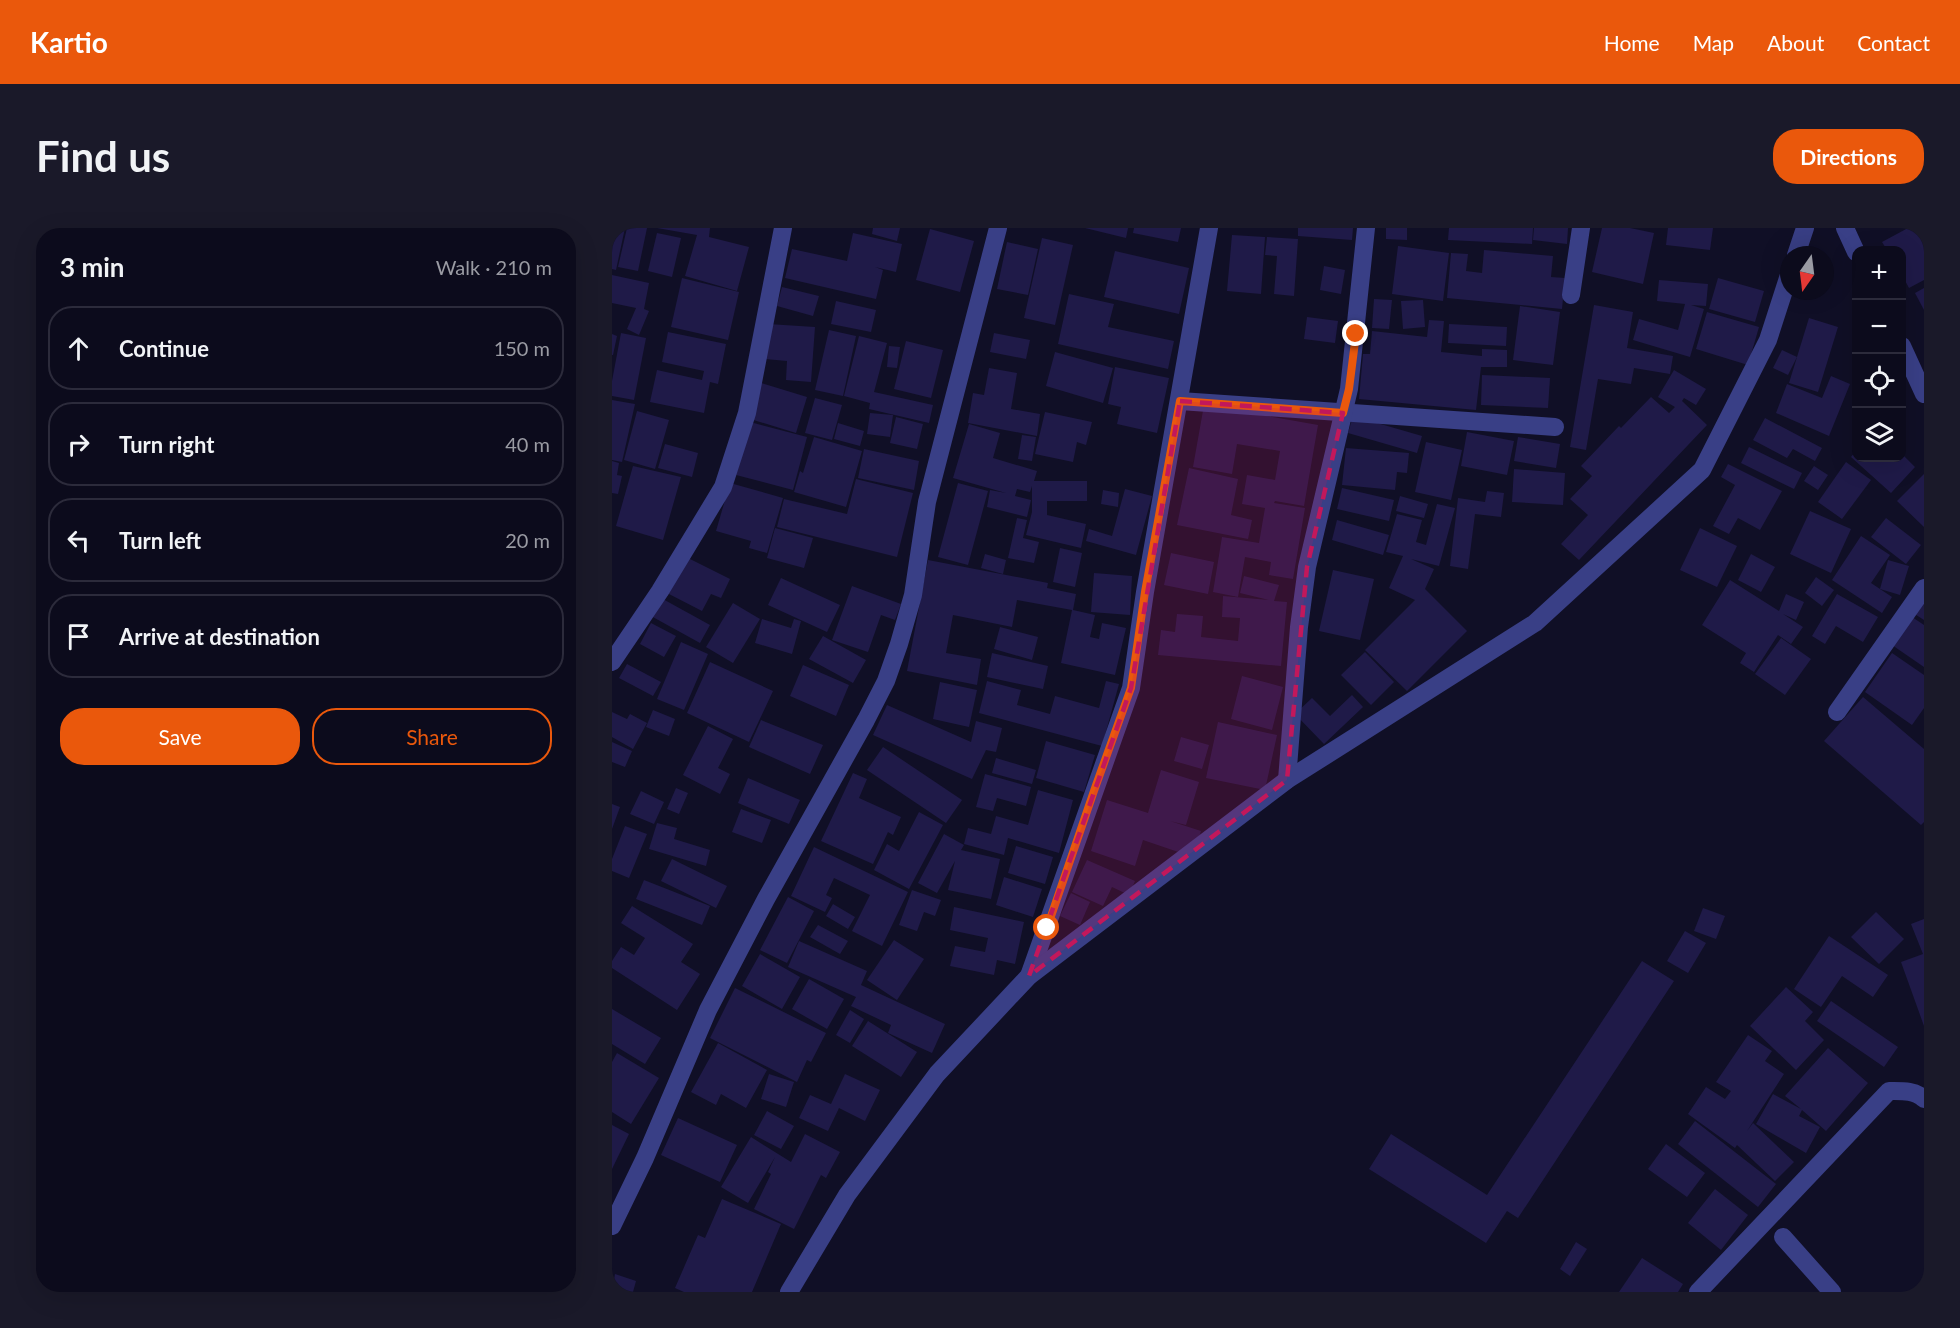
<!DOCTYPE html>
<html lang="en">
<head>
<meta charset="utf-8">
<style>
	:root { --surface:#0c0b1c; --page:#1a1929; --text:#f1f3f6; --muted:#9a9ba3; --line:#2c2b3b; --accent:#ea580c }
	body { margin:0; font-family:Lato,sans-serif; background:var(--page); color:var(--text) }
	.controls { position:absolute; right:18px; top:18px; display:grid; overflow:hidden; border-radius:12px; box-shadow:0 6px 24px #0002 }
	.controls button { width:54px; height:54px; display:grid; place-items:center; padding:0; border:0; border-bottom:2px solid var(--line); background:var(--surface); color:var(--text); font:30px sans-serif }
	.compass { position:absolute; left:1168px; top:18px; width:54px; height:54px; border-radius:50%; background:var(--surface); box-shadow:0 6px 24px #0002; rotate:194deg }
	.stop { position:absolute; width:18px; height:18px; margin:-14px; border:4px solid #ea580c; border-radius:50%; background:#fff }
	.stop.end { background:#ea580c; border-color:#fff; box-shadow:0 2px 6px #0008 }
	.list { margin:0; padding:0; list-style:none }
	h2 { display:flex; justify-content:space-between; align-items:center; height:78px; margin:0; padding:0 24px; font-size:26px }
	h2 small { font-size:20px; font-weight:400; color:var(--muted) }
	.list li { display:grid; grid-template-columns:39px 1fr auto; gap:18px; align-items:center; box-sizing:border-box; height:84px; margin:0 12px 12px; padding:0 12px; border:2px solid var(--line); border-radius:24px }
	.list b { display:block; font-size:22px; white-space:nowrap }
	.list em { font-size:20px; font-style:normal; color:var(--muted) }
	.actions { display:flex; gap:12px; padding:18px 24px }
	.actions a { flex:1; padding:14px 0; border:2px solid var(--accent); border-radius:24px; text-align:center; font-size:21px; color:var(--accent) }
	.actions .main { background:var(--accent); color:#fff }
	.icon { flex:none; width:33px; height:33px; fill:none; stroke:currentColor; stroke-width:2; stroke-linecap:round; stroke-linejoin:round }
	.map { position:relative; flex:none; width:1312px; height:1064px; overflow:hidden; border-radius:24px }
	header { display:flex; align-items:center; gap:36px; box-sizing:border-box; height:84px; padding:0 30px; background:var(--accent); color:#fff }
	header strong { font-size:28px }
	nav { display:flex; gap:33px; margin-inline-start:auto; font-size:21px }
	.intro { display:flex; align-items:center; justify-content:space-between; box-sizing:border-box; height:144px; padding:0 36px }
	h1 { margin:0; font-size:42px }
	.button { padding:15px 27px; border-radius:24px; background:var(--accent); color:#fff; font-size:21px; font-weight:700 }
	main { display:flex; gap:36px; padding:0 36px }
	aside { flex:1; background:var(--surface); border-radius:24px; box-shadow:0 6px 24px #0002 }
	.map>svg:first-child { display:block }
	.building { fill:#1f1a48 }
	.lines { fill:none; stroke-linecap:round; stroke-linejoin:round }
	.street { stroke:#393f86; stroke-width:18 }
	.route { stroke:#ea580c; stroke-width:8 }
	.marked { fill:#c2185b; fill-opacity:0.2; stroke:#c2185b; stroke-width:4.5; stroke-dasharray:12 8; stroke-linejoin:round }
</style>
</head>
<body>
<header>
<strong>Kartio</strong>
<nav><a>Home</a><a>Map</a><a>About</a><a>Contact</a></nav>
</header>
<div class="intro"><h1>Find us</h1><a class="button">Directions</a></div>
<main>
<aside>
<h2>3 min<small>Walk · 210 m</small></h2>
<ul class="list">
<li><svg class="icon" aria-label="ahead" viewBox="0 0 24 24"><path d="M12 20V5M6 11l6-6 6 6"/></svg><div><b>Continue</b></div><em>150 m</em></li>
<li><svg class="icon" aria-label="right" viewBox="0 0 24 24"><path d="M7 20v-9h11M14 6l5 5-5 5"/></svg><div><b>Turn right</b></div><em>40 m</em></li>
<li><svg class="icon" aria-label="left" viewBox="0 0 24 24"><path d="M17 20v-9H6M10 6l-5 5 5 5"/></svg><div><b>Turn left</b></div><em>20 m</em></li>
<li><svg class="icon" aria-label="arrive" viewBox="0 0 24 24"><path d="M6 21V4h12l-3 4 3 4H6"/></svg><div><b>Arrive at destination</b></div></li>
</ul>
<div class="actions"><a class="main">Save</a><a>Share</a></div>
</aside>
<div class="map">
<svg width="1312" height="1064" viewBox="0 0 1312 1064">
	<rect width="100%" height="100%" fill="#100f26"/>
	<g class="building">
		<polygon points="0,0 13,0 4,42 0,41"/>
		<polygon points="15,0 35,0 26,43 6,39"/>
		<polygon points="45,0 98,0 97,9 137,19 125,63 73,48 85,7"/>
		<polygon points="261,0 288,0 285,13 260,6"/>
		<polygon points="473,0 516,0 514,10"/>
		<polygon points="522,0 569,0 566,14 521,5"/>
		<polygon points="686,0 741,0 740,12 686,8"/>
		<polygon points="774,0 795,0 795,12 774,11"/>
		<polygon points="837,0 921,0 920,16 836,12"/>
		<polygon points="922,0 956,0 955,16 921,12"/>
		<polygon points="990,0 1018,0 1042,5 1031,56 980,44"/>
		<polygon points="1056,0 1101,0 1098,22 1054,17"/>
		<polygon points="1296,0 1305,0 1312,13 1312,52 1297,60 1290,47 1290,22 1275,22 1270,14"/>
		<polygon points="318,1 362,13 348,64 304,52"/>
		<polygon points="45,5 69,10 60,49 36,43"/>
		<polygon points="241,5 290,16 284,44 263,39 271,42 264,71 173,50 180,21 235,33"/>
		<polygon points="620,7 653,9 649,66 615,63"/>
		<polygon points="655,9 686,11 682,68 662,66 665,28 653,27"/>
		<polygon points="430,10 461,17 443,97 412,90"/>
		<polygon points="395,14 426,21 416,67 385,61"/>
		<polygon points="786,18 837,25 831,73 780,66"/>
		<polygon points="872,22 941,28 939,49 953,50 950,81 835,70 839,25 856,26 854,43 870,45"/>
		<polygon points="503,23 577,40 567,86 492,69"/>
		<polygon points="712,38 733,42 729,66 708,62"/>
		<polygon points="0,47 37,55 32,81 37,83 27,107 15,101 24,80 0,75"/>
		<polygon points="70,50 127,64 116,112 59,99"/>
		<polygon points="1106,50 1152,63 1143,94 1097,81"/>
		<polygon points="1047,52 1096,56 1094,78 1079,77 1092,81 1078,129 1021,112 1027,91 1066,102 1073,76 1045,73"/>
		<polygon points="170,59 207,68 201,88 165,78"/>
		<polygon points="1312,60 1312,82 1303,65"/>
		<polygon points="457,66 502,76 496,99 562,113 556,141 446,116"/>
		<polygon points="762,71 780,72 777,101 760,100"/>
		<polygon points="811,72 813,99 791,101 789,73"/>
		<polygon points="224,73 264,82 259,104 219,96"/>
		<polygon points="982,77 1021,84 1015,120 1061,128 1058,146 1022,140 1019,156 986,151 974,222 958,219"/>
		<polygon points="908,78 948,84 941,137 901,132"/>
		<polygon points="1095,84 1147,99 1136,137 1084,121"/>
		<polygon points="695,89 726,93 723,115 692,111"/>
		<polygon points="1197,90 1226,99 1206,164 1177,155"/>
		<polygon points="817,92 832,93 829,124 870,128 870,121 895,122 895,139 869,139 864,182 747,171 751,126 758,126 760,103 815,109"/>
		<polygon points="156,96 203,99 199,154 174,152 175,133 153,131"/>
		<polygon points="837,96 895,99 894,118 836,115"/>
		<polygon points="217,102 244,108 231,168 203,162"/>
		<polygon points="56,104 114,116 106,156 98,154 92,185 38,174 45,142 90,152 92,143 50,134"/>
		<polygon points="9,105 34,110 22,172 0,168 0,153"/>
		<polygon points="382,105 418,112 414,131 378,124"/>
		<polygon points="0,106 5,108 1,127 0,127"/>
		<polygon points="247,108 275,115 262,164 321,177 317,195 257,181 258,175 232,168"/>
		<polygon points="294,113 331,122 319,170 282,161"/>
		<polygon points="277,118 288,119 285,140 275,139"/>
		<polygon points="1170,122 1185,129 1176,147 1161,140"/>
		<polygon points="443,124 501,140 491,175 434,158"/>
		<polygon points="503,139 557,150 545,205 505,196 509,179 496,176"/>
		<polygon points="377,140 405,145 399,181 428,186 425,208 356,195 361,165 372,167"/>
		<polygon points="1062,142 1094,161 1084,177 1072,170 1070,173 1095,197 967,332 949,316 976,287 958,271 980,248 969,238 1007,198 1009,200 1039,169 1057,185 1063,179 1046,169"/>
		<polygon points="870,147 938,150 936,180 869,177"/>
		<polygon points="1219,148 1238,156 1217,208 1164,185 1175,156 1210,170"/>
		<polygon points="146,154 195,169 184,205 135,190"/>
		<polygon points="203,170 230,177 220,212 193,205"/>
		<polygon points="0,172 23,176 10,234 0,232"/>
		<polygon points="592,177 706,197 692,278 663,273 662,275 693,280 681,351 657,347 659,334 633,329 626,369 601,364 610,309 647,315 653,280 630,276 635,247 663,252 668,223 625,216 620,246 581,239"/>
		<polygon points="25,183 57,192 43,241 12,232"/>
		<polygon points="433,184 480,194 474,217 465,214 461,234 423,226"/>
		<polygon points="258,185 281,187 278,209 255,206"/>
		<polygon points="741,188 810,208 805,225 736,205"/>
		<polygon points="284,189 311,196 305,221 278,215"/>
		<polygon points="1153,190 1210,220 1203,233 1181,221 1175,230 1141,212"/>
		<polygon points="138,194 195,209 181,262 124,247"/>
		<polygon points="226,195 252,203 248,218 222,211"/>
		<polygon points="357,196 388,205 381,230 425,243 422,253 475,253 475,273 435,273 435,287 474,296 469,320 414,307 420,284 420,258 418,264 405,261 403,268 419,272 415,289 375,279 378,262 394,265 341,250"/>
		<polygon points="855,204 902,213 895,247 849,238"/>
		<polygon points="410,207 424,209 420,233 406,231"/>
		<polygon points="202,209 250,223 234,279 182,264 188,243 191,245"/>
		<polygon points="906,209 948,216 944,240 902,233"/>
		<polygon points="814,214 850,222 839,272 803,264"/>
		<polygon points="53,216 86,225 80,249 46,240"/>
		<polygon points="1137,219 1190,245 1182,261 1129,235"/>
		<polygon points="734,220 797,225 795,245 785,244 783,262 730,257"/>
		<polygon points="252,221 307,233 302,262 246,250"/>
		<polygon points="1244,223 1244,230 1290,230 1290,226 1303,239 1279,265 1239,229"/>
		<polygon points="0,233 7,235 5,247 10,248 6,266 0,265"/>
		<polygon points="1234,234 1259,252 1230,291 1206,274"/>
		<polygon points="1116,236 1170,263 1148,302 1126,290 1117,306 1101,298 1123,257 1109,249"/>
		<polygon points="21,238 69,249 51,312 4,298"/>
		<polygon points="1202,238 1216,247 1206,262 1192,253"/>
		<polygon points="577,240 626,251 619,287 640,292 636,311 565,297"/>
		<polygon points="902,241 953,245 951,277 900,274"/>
		<polygon points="1312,246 1312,299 1285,273"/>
		<polygon points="244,251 301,265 285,329 165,299 172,271 235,286"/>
		<polygon points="118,255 171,270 155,325 137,320 139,313 104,303"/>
		<polygon points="346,255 376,263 356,337 326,329"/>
		<polygon points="730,260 782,272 777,293 725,281"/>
		<polygon points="513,261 540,268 524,327 474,313 477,301 500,308"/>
		<polygon points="491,262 507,265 506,279 489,276"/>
		<polygon points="875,263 892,265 889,289 863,286 856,341 838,338 846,270 873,274"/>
		<polygon points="788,268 816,276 812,290 784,283"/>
		<polygon points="825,276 843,280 827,338 799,331 822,341 813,361 855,403 795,463 753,422 803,372 777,360 791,328 774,324 785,286 810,292 804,314 814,317"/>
		<polygon points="1198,283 1239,301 1219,345 1178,326"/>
		<polygon points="405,290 415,292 411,310 427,314 422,335 396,330"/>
		<polygon points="1274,290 1309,317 1294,336 1259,309"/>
		<polygon points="725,292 777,307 771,327 720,312"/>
		<polygon points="163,300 201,310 192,340 155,330"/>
		<polygon points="1088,300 1125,318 1105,359 1068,342"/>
		<polygon points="1249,308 1278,327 1259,355 1280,369 1270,385 1220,352"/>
		<polygon points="448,320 470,325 463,359 441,354"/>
		<polygon points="559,325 602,334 596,366 552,357"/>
		<polygon points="373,326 394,332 391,346 369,340"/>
		<polygon points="1139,326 1163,339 1149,364 1126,352"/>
		<polygon points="74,329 118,351 109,370 99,366 90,383 55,365"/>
		<polygon points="316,332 436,355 435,360 464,366 461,382 483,387 478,409 487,411 490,395 514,400 503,447 449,435 460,382 405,372 400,399 341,387 334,425 369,431 365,457 295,443"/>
		<polygon points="1276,332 1297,338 1288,367 1268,361"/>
		<polygon points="721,342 762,351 748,412 707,403"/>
		<polygon points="482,345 520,348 518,387 479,384"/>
		<polygon points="632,348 667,357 662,373 675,374 669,438 546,427 549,402 563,404 565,386 591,388 589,409 626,413 628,390 610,389 611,368 657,372 628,365"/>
		<polygon points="1204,349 1222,362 1210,378 1193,365"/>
		<polygon points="169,350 228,377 215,404 156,377"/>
		<polygon points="1118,352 1167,383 1174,366 1192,374 1184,392 1171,386 1191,399 1179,416 1166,407 1142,444 1128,435 1134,425 1090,397"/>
		<polygon points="240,358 289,376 283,392 269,387 256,424 220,412"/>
		<polygon points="1225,366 1266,389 1251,414 1224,398 1213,416 1200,408"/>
		<polygon points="1312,368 1312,392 1301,385"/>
		<polygon points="49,370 98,397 88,415 39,388"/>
		<polygon points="121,375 148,391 121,435 94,419"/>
		<polygon points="1300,389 1312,397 1312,439 1280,417"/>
		<polygon points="150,391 179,400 182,391 189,393 180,426 143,415"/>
		<polygon points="39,395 64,408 52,429 28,416"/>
		<polygon points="388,399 426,409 420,432 382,421"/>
		<polygon points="211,408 254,432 241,455 197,431"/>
		<polygon points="1169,410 1199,431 1173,467 1143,446"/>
		<polygon points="69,414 96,426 72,482 45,471"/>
		<polygon points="753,424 782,454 759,477 729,447"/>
		<polygon points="380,425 436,438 431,461 375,449"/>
		<polygon points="1280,425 1312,447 1312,480 1300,497 1253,464"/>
		<polygon points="98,434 161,463 137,514 75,485"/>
		<polygon points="15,436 49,454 41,468 7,450"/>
		<polygon points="191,437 237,457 224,488 178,468"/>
		<polygon points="630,448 671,459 660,502 619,491"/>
		<polygon points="375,453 409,462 405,477 438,486 443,468 487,480 494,453 507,456 490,518 367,485"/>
		<polygon points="328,454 365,462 357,499 321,491"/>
		<polygon points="740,467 751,479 712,516 683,486 700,470 718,488"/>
		<polygon points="1251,469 1312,521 1312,594 1309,597 1212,513"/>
		<polygon points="275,477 359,514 364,493 390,500 384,524 374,522 360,551 261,507"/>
		<polygon points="41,482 63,491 57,508 34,499"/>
		<polygon points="0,484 15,491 18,486 35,495 21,521 0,509"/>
		<polygon points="149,492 211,517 198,546 137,519"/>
		<polygon points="606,494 665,507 653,562 594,550"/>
		<polygon points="96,498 121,511 106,540 118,546 108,566 71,547"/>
		<polygon points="569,509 597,517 590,541 562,533"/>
		<polygon points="434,513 483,527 472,564 424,550"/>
		<polygon points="0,514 20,523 13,539 0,534"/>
		<polygon points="271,519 350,572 334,595 255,542"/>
		<polygon points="384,530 424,542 420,556 380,545"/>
		<polygon points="549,542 587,554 574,597 558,593 589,603 581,629 531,612 523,638 479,623 495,572 536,585"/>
		<polygon points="241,545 255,551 247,570 289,589 281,607 276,604 261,636 209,613"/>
		<polygon points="373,546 419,559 414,578 385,570 381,583 364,579"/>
		<polygon points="136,550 188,572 177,596 126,575"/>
		<polygon points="64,560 76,565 67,586 55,581"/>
		<polygon points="426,562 461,572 447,625 396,610 392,627 352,616 356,600 379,606 384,588 416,597"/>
		<polygon points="29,563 52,574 42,596 18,586"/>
		<polygon points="0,576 8,579 0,601"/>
		<polygon points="129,581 159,592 150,615 120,604"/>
		<polygon points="307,584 331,597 297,661 262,642 275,616 287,623"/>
		<polygon points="45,595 65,600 62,611 98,622 94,638 37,621"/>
		<polygon points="13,598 35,606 17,650 0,643 0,631"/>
		<polygon points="332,606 352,617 349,622 388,631 379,671 336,662 343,633 325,665 306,655"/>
		<polygon points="404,618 441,629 433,656 396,645"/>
		<polygon points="202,619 296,664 270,718 240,703 258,667 222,650 214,667 220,670 213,684 179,668"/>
		<polygon points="60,631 115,658 104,680 49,653"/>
		<polygon points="475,632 523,653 517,667 500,659 491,678 460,664"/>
		<polygon points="392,649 430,661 421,689 384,677"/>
		<polygon points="32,652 98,678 90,697 24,671"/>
		<polygon points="300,662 329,672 323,688 312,684 305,703 287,697"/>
		<polygon points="459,665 478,674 468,697 448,688"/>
		<polygon points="176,669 202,683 175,735 148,722"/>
		<polygon points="221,676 243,689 236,701 214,688"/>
		<polygon points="20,678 81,716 69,734 88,746 65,782 0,740 0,733 9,719 22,727 33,710 9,695"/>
		<polygon points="342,679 412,694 403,736 385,732 382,747 338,738 343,718 373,724 376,710 338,702"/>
		<polygon points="1091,680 1113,688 1104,711 1082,703"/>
		<polygon points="1264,684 1292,711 1267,736 1239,709"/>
		<polygon points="1312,691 1312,798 1289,734 1311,726 1299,696"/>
		<polygon points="206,697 236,713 228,726 198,709"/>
		<polygon points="1073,703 1094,715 1076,745 1055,733"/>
		<polygon points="1217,708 1276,747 1261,769 1230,748 1209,779 1182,761"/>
		<polygon points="282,712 312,731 285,772 255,752"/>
		<polygon points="187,713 255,743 249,757 333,796 320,825 276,805 279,797 239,778 244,769 176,739"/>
		<polygon points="148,726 188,749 170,781 130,758"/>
		<polygon points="1030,733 1062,753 906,990 895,983 874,1015 757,941 779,906 875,967"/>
		<polygon points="197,751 232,771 215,801 180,781"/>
		<polygon points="1174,759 1201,784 1193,793 1212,812 1184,842 1138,798"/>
		<polygon points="123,760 214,805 199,834 195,832 185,854 98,810"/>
		<polygon points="1219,773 1286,819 1272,839 1205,793"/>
		<polygon points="0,781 49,810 33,836 0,816"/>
		<polygon points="238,782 252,791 238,815 224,807"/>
		<polygon points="256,793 305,824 289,849 240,818"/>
		<polygon points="1136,807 1160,823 1153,833 1172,846 1135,903 1141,895 1182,934 1163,953 1125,917 1123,920 1076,886 1094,859 1113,871 1119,863 1104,854"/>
		<polygon points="106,815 155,842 134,880 109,866 104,877 79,864"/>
		<polygon points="1216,820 1256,855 1214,903 1190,882 1187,888 1208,899 1194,925 1144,896 1161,866 1189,881 1173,868"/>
		<polygon points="5,825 47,850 19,896 0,884 0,834"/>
		<polygon points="157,846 182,854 174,879 149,871"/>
		<polygon points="233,846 268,862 253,893 227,880 216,903 187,890 198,867 219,876"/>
		<polygon points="155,883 182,898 169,921 142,907"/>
		<polygon points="66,890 125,917 108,954 49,927"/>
		<polygon points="1083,893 1164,956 1146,979 1066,916"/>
		<polygon points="0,897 17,906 0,941"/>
		<polygon points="193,906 228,924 214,950 209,947 182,1001 142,981 159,946 156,944 163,929 136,975 109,959 139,909 179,934"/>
		<polygon points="1054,916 1093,945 1075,969 1036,941"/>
		<polygon points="1103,961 1136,987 1109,1022 1076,995"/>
		<polygon points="110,971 169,996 140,1064 72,1064 63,1060 86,1007 93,1010"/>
		<polygon points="964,1014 975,1021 958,1048 948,1041"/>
		<polygon points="1030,1030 1071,1056 1066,1064 1007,1064"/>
		<polygon points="3,1046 24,1053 21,1064 0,1064"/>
	</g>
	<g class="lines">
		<g class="street">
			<polyline points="1233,0 1244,24"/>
			<polyline points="1184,27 1193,0"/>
			<polyline points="959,67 969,0"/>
			<polyline points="1290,118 1312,166"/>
			<polyline points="568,173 943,199"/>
			<polyline points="0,434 48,363 111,259 135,185 171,0"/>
			<polyline points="1225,484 1312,360"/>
			<polyline points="675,552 687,399 695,339 737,161 754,0"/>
			<polyline points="417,748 519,460 533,364 597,0"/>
			<polyline points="0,998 33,930 96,782 154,671 254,492 274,453 287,416 301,367 315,274 386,0"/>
			<polyline points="1171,1009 1220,1064"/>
			<polyline points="177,1064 235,967 325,846 417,748 675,552 923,395 1090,242 1156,112 1177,47"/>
			<path d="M1086 1064 1277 863C1289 863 1303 862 1312 871"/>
		</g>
	</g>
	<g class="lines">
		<polyline class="route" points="435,700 483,560 519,460 533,364 568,173 731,185 737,161 744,106"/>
	</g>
	<path class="marked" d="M568 173 731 185 695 339 675 552 417 748 519 460Z"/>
</svg>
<div class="controls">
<button>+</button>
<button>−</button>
<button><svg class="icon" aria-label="locate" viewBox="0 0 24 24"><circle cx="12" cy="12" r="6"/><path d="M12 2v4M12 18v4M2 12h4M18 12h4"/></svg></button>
<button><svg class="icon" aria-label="layers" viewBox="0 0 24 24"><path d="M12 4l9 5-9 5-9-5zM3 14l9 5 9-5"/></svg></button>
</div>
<svg class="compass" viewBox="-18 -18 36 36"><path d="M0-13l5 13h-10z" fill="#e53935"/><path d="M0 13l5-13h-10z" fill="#9a9ba3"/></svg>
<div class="stop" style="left:435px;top:700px"></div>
<div class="stop end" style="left:744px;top:106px"></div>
</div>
</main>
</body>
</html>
